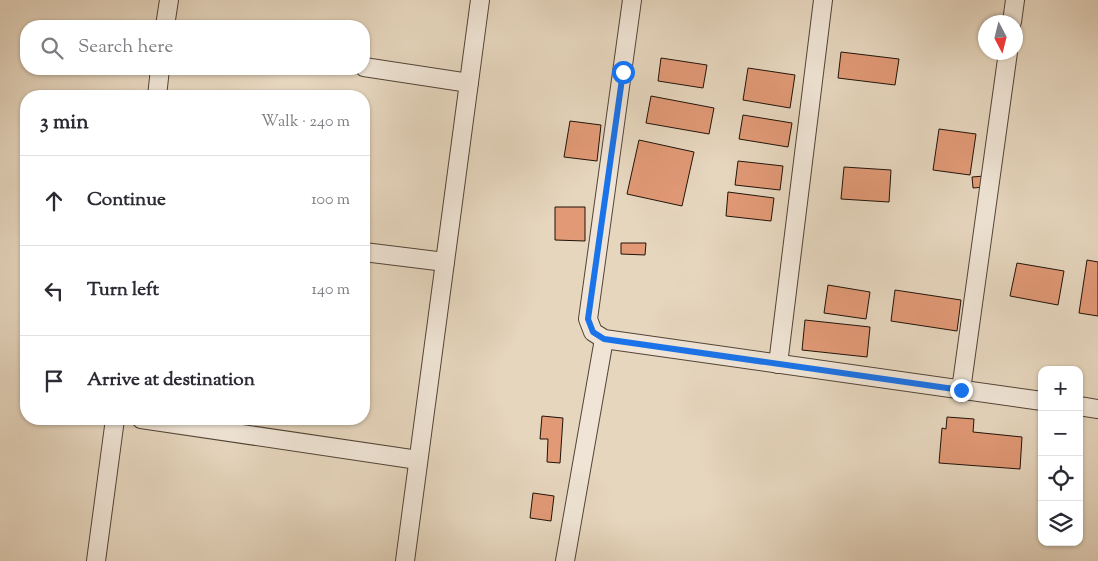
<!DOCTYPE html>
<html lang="en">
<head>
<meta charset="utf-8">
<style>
	:root { --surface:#fff; --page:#f7f7f7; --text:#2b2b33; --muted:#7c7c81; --line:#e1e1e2 }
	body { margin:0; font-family:"Sorts Mill Goudy",serif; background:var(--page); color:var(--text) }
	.controls { position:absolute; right:15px; bottom:15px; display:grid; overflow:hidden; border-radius:10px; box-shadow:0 1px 4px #0004 }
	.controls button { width:45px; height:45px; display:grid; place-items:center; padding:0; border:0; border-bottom:1px solid var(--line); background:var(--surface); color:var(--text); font:25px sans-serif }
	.compass { position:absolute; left:978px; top:15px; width:45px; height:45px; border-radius:50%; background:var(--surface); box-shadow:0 1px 4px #0004; rotate:173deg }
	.stop { position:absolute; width:15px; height:15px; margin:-11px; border:4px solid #1a73e8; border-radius:50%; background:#fff }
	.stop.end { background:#1a73e8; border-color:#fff; box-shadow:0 1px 5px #0008 }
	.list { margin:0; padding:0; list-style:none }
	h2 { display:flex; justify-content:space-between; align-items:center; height:65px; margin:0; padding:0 20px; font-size:21px }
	h2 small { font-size:16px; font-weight:400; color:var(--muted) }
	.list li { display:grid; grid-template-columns:32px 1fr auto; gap:15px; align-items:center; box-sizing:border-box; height:90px; padding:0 20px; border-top:1px solid var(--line) }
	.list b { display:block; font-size:19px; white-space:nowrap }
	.list em { font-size:16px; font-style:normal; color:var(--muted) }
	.icon { flex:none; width:28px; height:28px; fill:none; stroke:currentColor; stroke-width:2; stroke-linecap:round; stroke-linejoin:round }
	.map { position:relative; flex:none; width:1098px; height:561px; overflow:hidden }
	.search { position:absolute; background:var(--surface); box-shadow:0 1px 4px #0004; left:20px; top:20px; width:350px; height:55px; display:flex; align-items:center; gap:12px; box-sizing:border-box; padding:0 18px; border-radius:20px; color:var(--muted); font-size:19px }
	.panel { position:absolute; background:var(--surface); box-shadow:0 1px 4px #0004; left:20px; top:90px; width:350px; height:335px; border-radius:20px }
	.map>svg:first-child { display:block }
	.building { fill:#e19976; stroke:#201309 }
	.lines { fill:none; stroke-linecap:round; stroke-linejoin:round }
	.minor-casing { stroke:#524436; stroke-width:20 }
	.minor { stroke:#efe4d5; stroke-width:18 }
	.route { stroke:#1a73e8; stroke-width:6 }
</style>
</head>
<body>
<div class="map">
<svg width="1098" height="561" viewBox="0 0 1098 561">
	<rect width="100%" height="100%" fill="#e6d6be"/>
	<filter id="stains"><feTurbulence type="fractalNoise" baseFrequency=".004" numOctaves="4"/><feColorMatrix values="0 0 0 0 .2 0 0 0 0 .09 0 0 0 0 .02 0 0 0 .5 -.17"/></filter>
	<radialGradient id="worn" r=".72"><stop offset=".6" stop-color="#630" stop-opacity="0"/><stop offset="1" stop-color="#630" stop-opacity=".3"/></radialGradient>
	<g class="building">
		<polygon points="841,52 899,59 895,85 838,78"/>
		<polygon points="661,58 707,65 703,88 658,81"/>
		<polygon points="748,68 795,75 790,108 743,100"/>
		<polygon points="651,96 714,108 709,134 646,123"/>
		<polygon points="743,115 792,123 788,147 739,139"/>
		<polygon points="570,121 601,125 597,161 564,157"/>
		<polygon points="939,129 976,134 970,175 933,170"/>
		<polygon points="639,140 694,152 682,206 627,194"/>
		<polygon points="738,161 783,166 780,190 735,185"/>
		<polygon points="844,167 891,170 889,202 841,199"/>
		<polygon points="984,176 985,187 973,188 972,177"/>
		<polygon points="728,192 774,198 771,221 726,216"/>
		<polygon points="555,207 585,207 585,241 555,240"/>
		<polygon points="621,243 646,243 645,255 621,254"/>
		<polygon points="1087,260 1098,262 1098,316 1079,313"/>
		<polygon points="1017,263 1064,271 1058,305 1010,296"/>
		<polygon points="828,285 870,292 866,319 824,313"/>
		<polygon points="895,290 961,300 957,331 891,321"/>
		<polygon points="805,320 870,327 867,357 802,350"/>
		<polygon points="542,416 563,418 560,463 547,462 548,439 540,439"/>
		<polygon points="947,417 974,419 973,432 1022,437 1020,469 939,463 942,428 946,429"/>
		<polygon points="533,493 554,496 551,521 530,518"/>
	</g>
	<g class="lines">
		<defs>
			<g id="minor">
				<polyline points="632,0 588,319 593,332 604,339 1042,401"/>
				<polyline points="1012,22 1015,0"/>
				<polyline points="165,26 169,0"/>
				<polyline points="364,67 469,83"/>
				<polyline points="157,96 160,69"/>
				<polyline points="364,252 445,262"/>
				<polyline points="778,364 823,0"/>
				<polyline points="961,390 1008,52"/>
				<polyline points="1079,406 1098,409"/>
				<polyline points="141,419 418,460"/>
				<polyline points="96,561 115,419"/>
				<polyline points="405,561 480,0"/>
				<polyline points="565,561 604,339"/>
			</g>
		</defs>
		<use href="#minor" class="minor-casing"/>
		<use href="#minor" class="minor"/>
	</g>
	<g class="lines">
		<polyline class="route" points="623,72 588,319 593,332 604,339 961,390"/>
	</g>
	<rect width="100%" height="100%" filter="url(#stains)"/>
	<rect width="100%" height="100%" fill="url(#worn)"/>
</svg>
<div class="controls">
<button>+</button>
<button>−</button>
<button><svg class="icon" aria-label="locate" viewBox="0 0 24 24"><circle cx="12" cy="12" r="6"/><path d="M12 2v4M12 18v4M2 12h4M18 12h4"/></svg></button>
<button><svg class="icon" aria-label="layers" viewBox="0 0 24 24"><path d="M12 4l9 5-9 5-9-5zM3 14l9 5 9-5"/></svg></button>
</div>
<svg class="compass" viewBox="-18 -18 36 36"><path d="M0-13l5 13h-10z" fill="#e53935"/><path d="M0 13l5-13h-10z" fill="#7c7c81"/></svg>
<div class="stop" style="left:623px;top:72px"></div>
<div class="stop end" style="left:961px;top:390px"></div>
<div class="search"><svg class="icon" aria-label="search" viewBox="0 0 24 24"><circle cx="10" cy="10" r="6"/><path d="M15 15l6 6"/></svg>Search here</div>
<section class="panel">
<h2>3 min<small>Walk · 240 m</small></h2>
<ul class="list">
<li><svg class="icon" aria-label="ahead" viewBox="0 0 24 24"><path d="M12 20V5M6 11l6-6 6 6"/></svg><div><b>Continue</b></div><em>100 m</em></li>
<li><svg class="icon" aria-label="left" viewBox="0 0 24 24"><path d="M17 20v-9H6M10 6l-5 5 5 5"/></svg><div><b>Turn left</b></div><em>140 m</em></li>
<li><svg class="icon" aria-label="arrive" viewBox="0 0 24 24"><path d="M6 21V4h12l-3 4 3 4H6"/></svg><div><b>Arrive at destination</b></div></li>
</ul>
</section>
</div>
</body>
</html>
